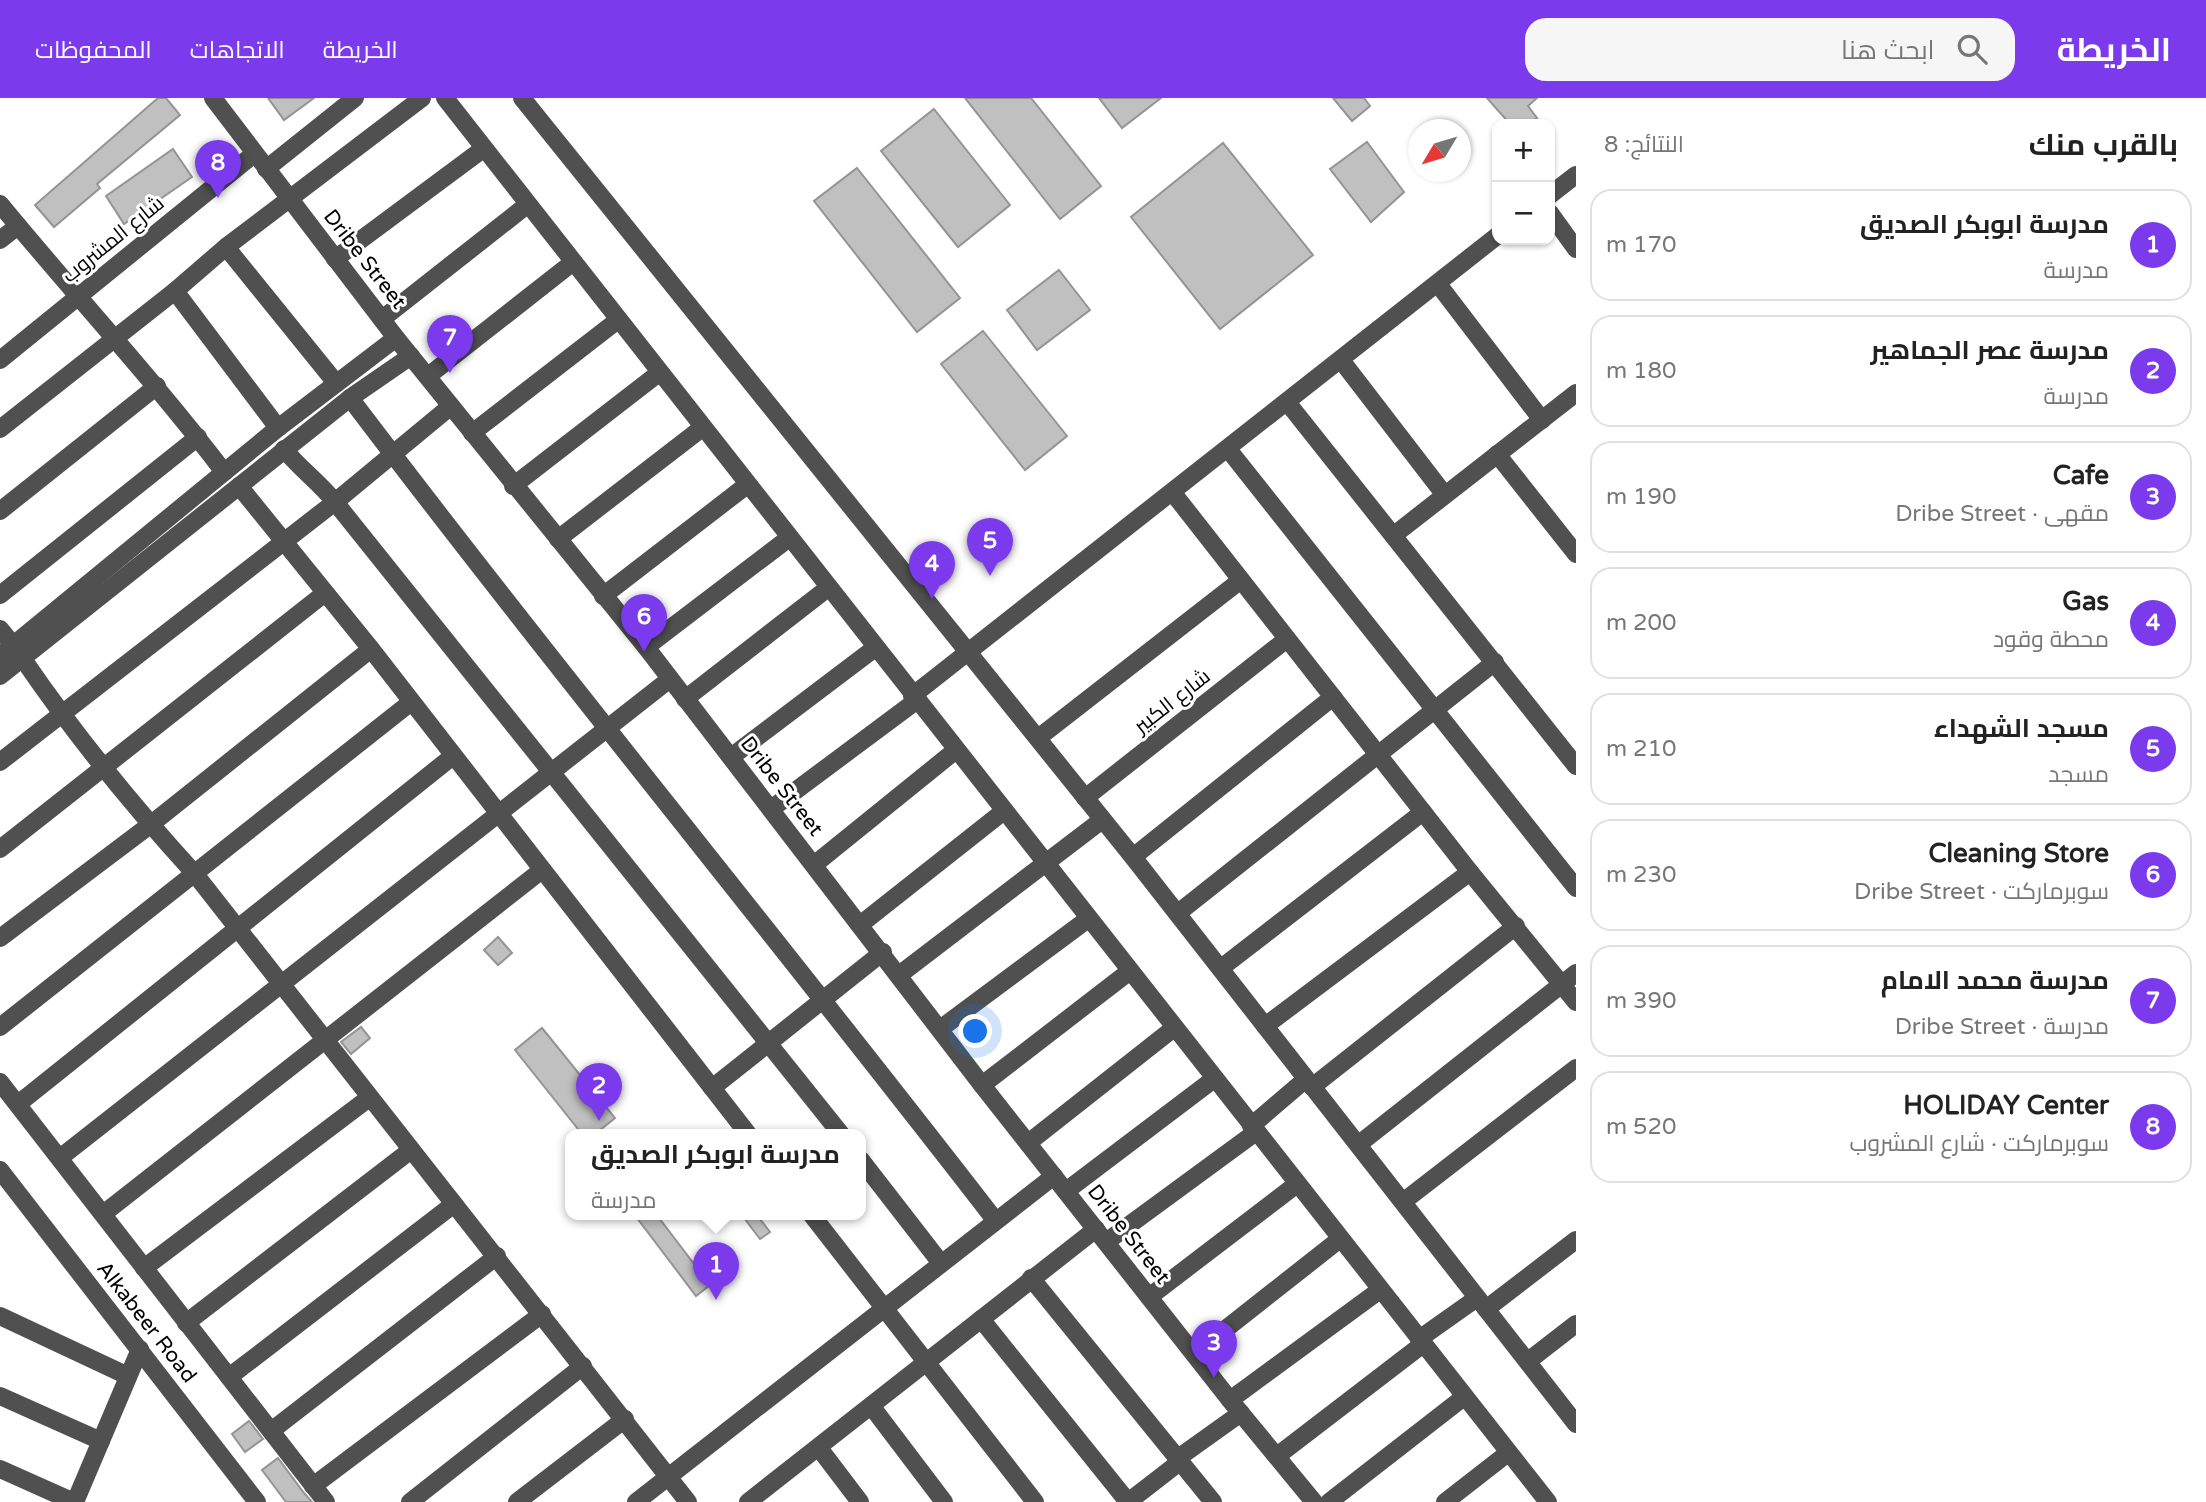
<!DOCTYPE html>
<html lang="ar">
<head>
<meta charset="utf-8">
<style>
	:root { --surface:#fff; --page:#f6f6f6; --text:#222; --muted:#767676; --line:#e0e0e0; --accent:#7c3aed }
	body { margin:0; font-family:"Varela Round",Cairo,sans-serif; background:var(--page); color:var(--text); direction:rtl }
	.controls { position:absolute; right:21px; top:21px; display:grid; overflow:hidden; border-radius:14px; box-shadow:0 2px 5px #0004 }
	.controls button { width:63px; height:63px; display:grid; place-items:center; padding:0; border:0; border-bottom:2px solid var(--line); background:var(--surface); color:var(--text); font:35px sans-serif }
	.compass { position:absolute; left:1408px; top:21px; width:63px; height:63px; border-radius:50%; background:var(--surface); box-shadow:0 2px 5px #0004; rotate:232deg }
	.you { position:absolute; left:976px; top:934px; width:24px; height:24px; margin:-18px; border:5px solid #fff; border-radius:50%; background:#1a73e8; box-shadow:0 0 0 10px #1a73e833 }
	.badge { display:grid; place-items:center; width:46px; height:46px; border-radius:50%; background:var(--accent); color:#fff; font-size:23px; font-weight:700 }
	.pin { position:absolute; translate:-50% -58px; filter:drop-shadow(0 2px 4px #0008) }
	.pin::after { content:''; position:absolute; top:37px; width:24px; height:21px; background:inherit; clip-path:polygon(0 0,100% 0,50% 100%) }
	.popup { position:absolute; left:565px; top:1031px; width:301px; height:91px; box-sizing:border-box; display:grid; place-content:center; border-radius:14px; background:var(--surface); filter:drop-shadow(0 2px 5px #0005); font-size:23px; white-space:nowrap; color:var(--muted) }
	.popup b { font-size:26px; color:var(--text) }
	.popup::after { content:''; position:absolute; left:50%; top:100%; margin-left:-14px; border:14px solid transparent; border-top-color:var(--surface) }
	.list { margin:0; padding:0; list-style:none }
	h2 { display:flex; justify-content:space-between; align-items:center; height:91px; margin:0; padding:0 28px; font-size:30px }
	h2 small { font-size:23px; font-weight:400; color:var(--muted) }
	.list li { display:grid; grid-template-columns:46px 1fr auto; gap:21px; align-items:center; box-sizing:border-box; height:112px; margin:0 14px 14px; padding:0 14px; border:2px solid var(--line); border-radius:21px }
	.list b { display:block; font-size:26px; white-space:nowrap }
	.list p { margin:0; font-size:23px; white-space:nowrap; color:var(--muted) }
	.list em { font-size:23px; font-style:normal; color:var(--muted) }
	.icon { flex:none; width:38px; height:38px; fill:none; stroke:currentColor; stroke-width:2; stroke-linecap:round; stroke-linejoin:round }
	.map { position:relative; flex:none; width:1576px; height:1404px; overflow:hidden; direction:ltr }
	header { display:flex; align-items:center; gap:42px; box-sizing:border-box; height:98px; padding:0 35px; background:var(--accent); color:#fff }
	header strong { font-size:33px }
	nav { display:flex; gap:38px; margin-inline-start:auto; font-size:24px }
	.search { width:490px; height:63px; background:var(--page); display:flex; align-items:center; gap:18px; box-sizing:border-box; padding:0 24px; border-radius:21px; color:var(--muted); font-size:26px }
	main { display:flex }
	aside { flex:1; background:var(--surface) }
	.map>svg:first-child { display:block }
	.building { fill:#c0c0c0; stroke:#949494; stroke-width:2 }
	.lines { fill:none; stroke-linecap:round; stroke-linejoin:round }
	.minor { stroke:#505050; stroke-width:18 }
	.labels { text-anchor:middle; stroke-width:6; stroke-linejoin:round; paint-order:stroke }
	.street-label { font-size:21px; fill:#000; stroke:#fff }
</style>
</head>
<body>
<header>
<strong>الخريطة</strong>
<div class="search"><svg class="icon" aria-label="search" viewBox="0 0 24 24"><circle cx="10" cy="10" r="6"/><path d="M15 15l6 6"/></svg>ابحث هنا</div>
<nav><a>الخريطة</a><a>الاتجاهات</a><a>المحفوظات</a></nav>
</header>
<main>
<aside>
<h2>بالقرب منك<small>النتائج: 8</small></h2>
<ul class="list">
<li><span class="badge">1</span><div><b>مدرسة ابوبكر الصديق</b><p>مدرسة</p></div><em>170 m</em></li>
<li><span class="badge">2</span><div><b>مدرسة عصر الجماهير</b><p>مدرسة</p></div><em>180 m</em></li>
<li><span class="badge">3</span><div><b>Cafe</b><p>مقهى · Dribe Street</p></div><em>190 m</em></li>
<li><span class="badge">4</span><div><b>Gas</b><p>محطة وقود</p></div><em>200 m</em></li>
<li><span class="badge">5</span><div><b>مسجد الشهداء</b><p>مسجد</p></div><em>210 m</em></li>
<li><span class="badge">6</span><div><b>Cleaning Store</b><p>سوبرماركت · Dribe Street</p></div><em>230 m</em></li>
<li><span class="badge">7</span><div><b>مدرسة محمد الامام</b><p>مدرسة · Dribe Street</p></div><em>390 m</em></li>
<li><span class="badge">8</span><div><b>HOLIDAY Center</b><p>سوبرماركت · شارع المشروب</p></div><em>520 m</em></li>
</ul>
</aside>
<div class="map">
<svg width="1576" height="1404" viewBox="0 0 1576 1404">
	<rect width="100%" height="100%" fill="#fff"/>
	<g class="building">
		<polygon points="158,0 166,0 180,17 97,86 100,90 54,129 35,107"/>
		<polygon points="268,0 314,0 284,22"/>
		<polygon points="965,0 1031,0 1101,88 1060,121"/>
		<polygon points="1099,0 1161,0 1122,30"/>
		<polygon points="1333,0 1364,0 1370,8 1352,23"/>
		<polygon points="1487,0 1537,0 1528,8 1537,20 1528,26 1510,26"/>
		<polygon points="934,11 1010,107 958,149 881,53"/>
		<polygon points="1367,44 1404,94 1371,124 1330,71"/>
		<polygon points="1223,45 1313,157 1220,231 1131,119"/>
		<polygon points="173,51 192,79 124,126 106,98"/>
		<polygon points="857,70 960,200 917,234 814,103"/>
		<polygon points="1059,172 1090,212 1037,252 1007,212"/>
		<polygon points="983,233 1067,338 1025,372 941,266"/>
		<polygon points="498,839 512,855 498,867 484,852"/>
		<polygon points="361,929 370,940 351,956 341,944"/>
		<polygon points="542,930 615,1020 595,1036 582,1036 515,952"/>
		<polygon points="634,1116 656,1116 710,1187 696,1198"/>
		<polygon points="741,1116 756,1116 770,1134 760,1141"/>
		<polygon points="249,1323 263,1341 245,1354 232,1336"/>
		<polygon points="278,1360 304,1395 312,1404 286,1404 262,1372"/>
	</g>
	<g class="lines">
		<g class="minor">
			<polyline points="213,0 396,240 646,549 982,987 1230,1302 1314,1404"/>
			<polyline points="445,0 1548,1404"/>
			<polyline points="522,0 1133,759 1576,1326"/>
			<polyline points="266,71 355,0"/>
			<polyline points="1550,97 1576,77"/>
			<path d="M0 106C74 196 153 281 224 374"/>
			<polyline points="1550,115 1576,151"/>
			<polyline points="0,142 18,128"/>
			<polyline points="226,149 336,285"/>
			<polyline points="335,161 483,51"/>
			<polyline points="1438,186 1542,322"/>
			<polyline points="175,193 278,330"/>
			<polyline points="382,221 527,107"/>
			<polyline points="0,262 254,56"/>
			<polyline points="1341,262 1444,396"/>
			<polyline points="428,278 572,165"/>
			<path d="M350 300C560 577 782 846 995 1122"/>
			<polyline points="1287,304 1576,668"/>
			<polyline points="0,331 175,193 226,149 422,0"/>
			<polyline points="472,335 618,222"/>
			<path d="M284 351C300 371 318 383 335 404L841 1036"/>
			<polyline points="1228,351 1576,790"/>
			<polyline points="1497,356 1576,456"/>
			<polyline points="239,388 371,551 748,1036"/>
			<polyline points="513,388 659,275"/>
			<polyline points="1173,395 1470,774 1576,904"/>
			<polyline points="0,413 157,288"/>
			<polyline points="1394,437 1576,295"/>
			<polyline points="558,441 702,330"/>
			<polyline points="0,497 198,339"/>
			<polyline points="603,498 747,387"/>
			<polyline points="0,531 13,547"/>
			<polyline points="646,549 789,440"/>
			<polyline points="0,558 278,330 396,240"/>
			<path d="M23 561C75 637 133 708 195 776L688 1404"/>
			<polyline points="0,578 350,300 411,258"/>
			<polyline points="912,598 1497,138"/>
			<polyline points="685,601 828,490"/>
			<polyline points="1038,640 1241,482"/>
			<polyline points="731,659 875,550"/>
			<polyline points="0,664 335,404 451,308"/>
			<polyline points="1085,700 1287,541"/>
			<polyline points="771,711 916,603"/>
			<polyline points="0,751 325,495"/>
			<polyline points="1133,759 1333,599"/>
			<polyline points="815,766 956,652"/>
			<polyline points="1178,815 1495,564"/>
			<polyline points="861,826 1004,713"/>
			<polyline points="0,840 150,727 371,551"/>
			<polyline points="1221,870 1423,714"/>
			<polyline points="899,877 1102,722"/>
			<polyline points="1265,928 1470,774"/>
			<polyline points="0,929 410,605"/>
			<polyline points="940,931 1088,821"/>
			<polyline points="0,984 326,1404"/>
			<polyline points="982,987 1130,873"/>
			<polyline points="1312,989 1516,828"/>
			<polyline points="712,990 883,854"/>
			<polyline points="18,1006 453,658"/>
			<polyline points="1251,1028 1306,981"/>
			<polyline points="1028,1045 1174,930"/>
			<polyline points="1359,1046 1576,875"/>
			<polyline points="61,1059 670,581"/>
			<polyline points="861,1062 940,1164"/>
			<polyline points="0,1072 257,1404"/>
			<polyline points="1066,1093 1214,981"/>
			<polyline points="1404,1103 1576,970"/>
			<polyline points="103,1116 542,772"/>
			<polyline points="811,1116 1035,1404"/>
			<polyline points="1106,1144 1256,1034"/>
			<polyline points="144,1170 369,1000"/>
			<polyline points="1031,1180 1213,1404"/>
			<polyline points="1149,1199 1297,1086"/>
			<polyline points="1486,1211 1576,1142"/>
			<polyline points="0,1218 128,1278"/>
			<polyline points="981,1221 1128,1404"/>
			<polyline points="186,1225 411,1052"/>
			<polyline points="1419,1241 1477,1200"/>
			<polyline points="1194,1256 1340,1141"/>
			<polyline points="1528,1263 1576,1226"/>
			<polyline points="229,1279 454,1106"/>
			<polyline points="0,1298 101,1343"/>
			<polyline points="1230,1302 1380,1192"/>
			<polyline points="872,1309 944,1404"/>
			<polyline points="271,1333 497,1158"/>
			<polyline points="819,1350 860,1404"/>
			<polyline points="1277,1358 1423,1246"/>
			<polyline points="1178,1360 1241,1315"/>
			<polyline points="0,1371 74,1404"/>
			<polyline points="313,1388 542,1216"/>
			<polyline points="75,1404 140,1251"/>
			<polyline points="410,1404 583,1268"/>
			<polyline points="517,1404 625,1321"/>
			<polyline points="636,1404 1054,1078"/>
			<polyline points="748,1404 1096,1131"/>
			<polyline points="1128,1404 1181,1363"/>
			<polyline points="1329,1404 1464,1299"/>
			<polyline points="1445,1404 1508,1355"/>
		</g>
	</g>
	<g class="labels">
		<g class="street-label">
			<text transform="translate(113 141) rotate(-39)" y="7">شارع المشروب</text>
			<text transform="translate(365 161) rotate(52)" y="7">Dribe Street</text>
			<text transform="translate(1172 603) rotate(-38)" y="7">شارع الكبير</text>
			<text transform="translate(782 688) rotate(52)" y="7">Dribe Street</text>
			<text transform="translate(1129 1136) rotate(52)" y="7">Dribe Street</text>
			<text transform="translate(147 1224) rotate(52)" y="7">Alkabeer Road</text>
		</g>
	</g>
</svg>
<div class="controls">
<button>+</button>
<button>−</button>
</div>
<svg class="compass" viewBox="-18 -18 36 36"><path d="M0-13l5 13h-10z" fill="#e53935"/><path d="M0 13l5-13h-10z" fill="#767676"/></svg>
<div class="you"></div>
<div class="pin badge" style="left:716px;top:1202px">1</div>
<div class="popup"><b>مدرسة ابوبكر الصديق</b>مدرسة</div>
<div class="pin badge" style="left:599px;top:1023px">2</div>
<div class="pin badge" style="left:1214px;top:1280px">3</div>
<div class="pin badge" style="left:932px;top:501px">4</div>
<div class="pin badge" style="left:990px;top:478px">5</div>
<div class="pin badge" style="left:644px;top:554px">6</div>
<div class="pin badge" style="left:450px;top:275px">7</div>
<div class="pin badge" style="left:218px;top:100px">8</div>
</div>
</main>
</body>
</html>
